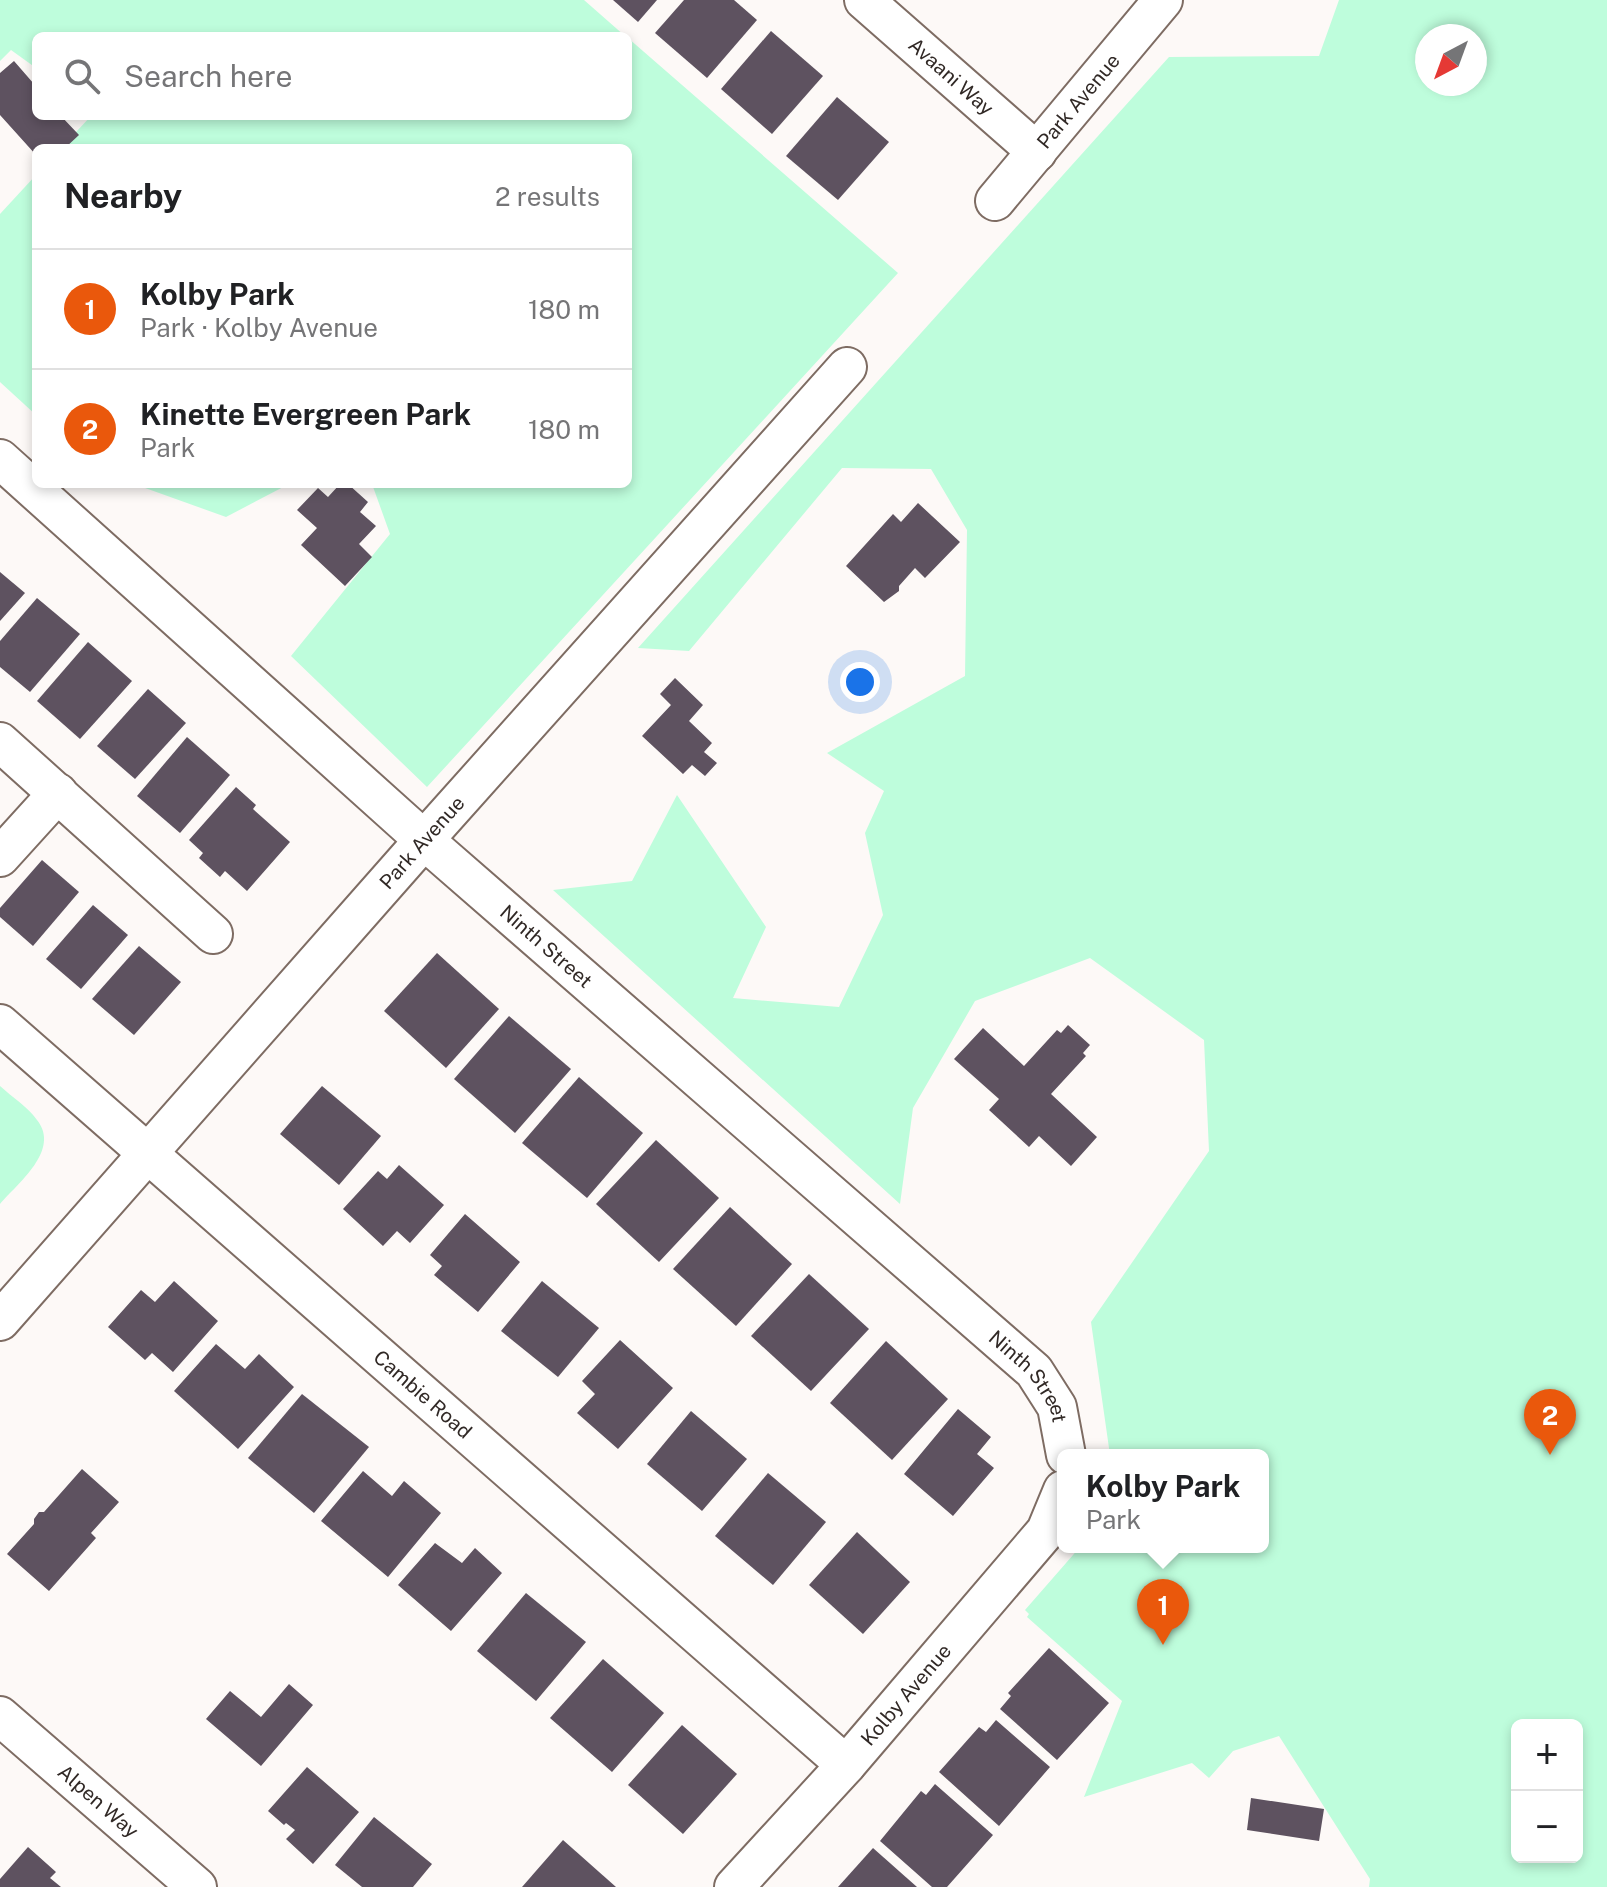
<!DOCTYPE html>
<html lang="en">
<head>
<meta charset="utf-8">
<style>
	:root { --surface:#fff; --page:#f6f6f6; --text:#202124; --muted:#757577; --line:#e0e0e0; --accent:#ea580c }
	body { margin:0; font-family:"Public Sans",sans-serif; background:var(--page); color:var(--text) }
	.controls { position:absolute; right:24px; bottom:24px; display:grid; overflow:hidden; border-radius:12px; box-shadow:0 4px 12px #0003 }
	.controls button { width:72px; height:72px; display:grid; place-items:center; padding:0; border:0; border-bottom:2px solid var(--line); background:var(--surface); color:var(--text); font:40px sans-serif }
	.compass { position:absolute; left:1415px; top:24px; width:72px; height:72px; border-radius:50%; background:var(--surface); box-shadow:0 4px 12px #0003; rotate:221deg }
	.you { position:absolute; left:860px; top:682px; width:28px; height:28px; margin:-20px; border:6px solid #fff; border-radius:50%; background:#1a73e8; box-shadow:0 0 0 12px #1a73e833 }
	.badge { display:grid; place-items:center; width:52px; height:52px; border-radius:50%; background:var(--accent); color:#fff; font-size:26px; font-weight:700 }
	.pin { position:absolute; translate:-50% -66px; filter:drop-shadow(0 2px 4px #0008) }
	.pin::after { content:''; position:absolute; top:42px; width:28px; height:24px; background:inherit; clip-path:polygon(0 0,100% 0,50% 100%) }
	.popup { position:absolute; left:1057px; top:1449px; width:212px; height:104px; box-sizing:border-box; display:grid; place-content:center; border-radius:12px; background:var(--surface); filter:drop-shadow(0 2px 6px #0005); font-size:26px; white-space:nowrap; color:var(--muted) }
	.popup b { font-size:30px; color:var(--text) }
	.popup::after { content:''; position:absolute; left:50%; top:100%; margin-left:-16px; border:16px solid transparent; border-top-color:var(--surface) }
	.list { margin:0; padding:0; list-style:none }
	h2 { display:flex; justify-content:space-between; align-items:center; height:104px; margin:0; padding:0 32px; font-size:34px }
	h2 small { font-size:26px; font-weight:400; color:var(--muted) }
	.list li { display:grid; grid-template-columns:52px 1fr auto; gap:24px; align-items:center; box-sizing:border-box; height:120px; padding:0 32px; border-top:2px solid var(--line) }
	.list b { display:block; font-size:30px; white-space:nowrap }
	.list p { margin:0; font-size:26px; white-space:nowrap; color:var(--muted) }
	.list em { font-size:26px; font-style:normal; color:var(--muted) }
	.icon { flex:none; width:44px; height:44px; fill:none; stroke:currentColor; stroke-width:2; stroke-linecap:round; stroke-linejoin:round }
	.map { position:relative; flex:none; width:1607px; height:1887px; overflow:hidden }
	.search { position:absolute; background:var(--surface); box-shadow:0 4px 12px #0003; left:32px; top:32px; width:600px; height:88px; display:flex; align-items:center; gap:20px; box-sizing:border-box; padding:0 28px; border-radius:12px; color:var(--muted); font-size:30px }
	.panel { position:absolute; background:var(--surface); box-shadow:0 4px 12px #0003; left:32px; top:144px; width:600px; height:344px; border-radius:12px }
	.map>svg:first-child { display:block }
	.green { fill:#befddc; fill-rule:evenodd }
	.building { fill:#5e5260 }
	.lines { fill:none; stroke-linecap:round; stroke-linejoin:round }
	.minor-casing { stroke:#7e6c63; stroke-width:42 }
	.minor { stroke:#fff; stroke-width:38 }
	.labels { text-anchor:middle; stroke-width:8; stroke-linejoin:round; paint-order:stroke }
	.street-label { font-size:20px; fill:#312926; stroke:#fff }
</style>
</head>
<body>
<div class="map">
<svg width="1607" height="1887" viewBox="0 0 1607 1887">
	<rect width="100%" height="100%" fill="#fdf9f7"/>
	<g class="green">
		<polygon points="0,0 584,0 625,36 36,36 36,68 11,50 0,61"/>
		<path d="M1339 0H1607V1887H1369L1370 1879 1279 1736 1233 1751 1209 1778 1192 1763 1084 1797 1122 1701 1027 1617 1029 1614 1025 1610 1080 1547H1263V1455H1110L1091 1322 1209 1151 1204 1040 1090 958 975 1001 913 1108 900 1204 553 890 632 881 677 795 766 927 733 998 839 1007 883 915 865 833 884 791 827 753 965 676 967 530 931 469 842 468 689 651 638 648 1169 57 1319 56ZM1475 36V84H1427V36ZM1517 1725H1577V1857H1517Z"/>
		<polygon points="628,38 898,273 427,787 291,656 390,534 372,484 628,484 628,148 61,148 91,116 628,116"/>
		<polygon points="36,175 36,415 0,382 0,214"/>
		<polygon points="134,484 289,484 226,517"/>
		<path d="M0 1086C12 1097 28 1107 37 1120 61 1150 18 1183 0 1204Z"/>
	</g>
	<g class="building">
		<polygon points="613,0 657,0 638,22"/>
		<polygon points="684,0 734,0 757,20 707,78 655,33"/>
		<polygon points="771,31 823,76 772,134 721,89"/>
		<polygon points="14,61 34,84 36,82 36,116 61,116 79,135 65,148 36,148 36,155 0,115 0,73"/>
		<polygon points="837,97 889,142 838,200 786,156"/>
		<polygon points="340,484 348,484 368,502 360,512 376,526 359,544 372,557 345,586 301,545 317,528 297,510 318,488 328,497"/>
		<polygon points="918,503 960,542 925,578 915,568 899,586 899,591 884,602 846,566 893,514 901,522"/>
		<polygon points="0,572 25,593 0,621"/>
		<polygon points="37,598 80,634 30,692 0,667 0,641"/>
		<polygon points="88,642 132,681 80,739 37,701"/>
		<polygon points="675,678 703,705 689,721 712,743 704,752 717,763 705,776 692,765 683,774 642,736 671,705 660,694"/>
		<polygon points="148,689 186,723 135,779 97,746"/>
		<polygon points="187,737 230,775 180,833 137,796"/>
		<polygon points="236,787 256,805 253,809 290,842 247,891 225,871 220,877 199,858 203,853 189,840"/>
		<polygon points="42,860 79,892 33,946 0,917 0,908"/>
		<polygon points="93,905 128,935 81,989 46,959"/>
		<polygon points="139,946 181,982 134,1035 92,999"/>
		<polygon points="437,953 499,1009 446,1068 384,1011"/>
		<polygon points="509,1016 571,1069 515,1133 454,1079"/>
		<polygon points="1068,1025 1090,1045 1083,1053 1086,1056 1051,1094 1097,1137 1071,1166 1039,1136 1029,1147 989,1110 999,1099 954,1059 983,1028 1024,1066 1057,1030 1061,1033"/>
		<polygon points="579,1077 643,1133 587,1198 522,1143"/>
		<polygon points="322,1086 381,1136 339,1185 280,1134"/>
		<polygon points="656,1140 719,1198 659,1262 596,1204"/>
		<polygon points="399,1165 444,1205 410,1243 397,1231 383,1246 343,1209 378,1171 387,1179"/>
		<polygon points="730,1207 792,1264 736,1326 673,1269"/>
		<polygon points="465,1214 520,1262 478,1312 434,1275 442,1266 430,1255"/>
		<polygon points="809,1274 869,1329 811,1391 751,1336"/>
		<polygon points="174,1281 218,1321 173,1372 152,1353 145,1360 108,1327 141,1290 155,1302"/>
		<polygon points="542,1281 599,1328 558,1377 501,1331"/>
		<polygon points="620,1340 673,1388 618,1449 577,1413 595,1394 582,1381"/>
		<polygon points="886,1341 948,1399 892,1460 830,1403"/>
		<polygon points="216,1344 245,1369 259,1354 294,1387 238,1449 174,1391"/>
		<polygon points="302,1394 369,1447 314,1513 248,1458"/>
		<polygon points="958,1409 991,1437 977,1454 994,1468 953,1516 904,1474"/>
		<polygon points="691,1411 747,1459 702,1511 647,1464"/>
		<polygon points="82,1469 119,1502 91,1533 96,1538 49,1591 7,1554 34,1524 34,1519 39,1512 44,1512"/>
		<polygon points="363,1471 392,1496 404,1481 441,1513 388,1577 321,1521"/>
		<polygon points="768,1473 826,1522 773,1585 715,1536"/>
		<polygon points="857,1532 910,1582 863,1634 809,1585"/>
		<polygon points="435,1543 462,1563 475,1548 502,1573 451,1631 398,1585"/>
		<polygon points="526,1593 586,1642 536,1701 477,1651"/>
		<polygon points="1049,1648 1109,1703 1057,1760 1000,1709 1011,1696 1008,1693"/>
		<polygon points="603,1659 664,1713 612,1772 550,1718"/>
		<polygon points="289,1684 313,1705 261,1766 206,1719 230,1691 261,1717"/>
		<polygon points="996,1720 1050,1767 999,1826 939,1772 979,1727 986,1732"/>
		<polygon points="682,1725 737,1774 683,1834 628,1785"/>
		<polygon points="307,1767 359,1812 313,1864 286,1839 295,1830 286,1823 284,1825 268,1811"/>
		<polygon points="935,1784 993,1835 947,1887 932,1887 880,1841 921,1791 926,1795"/>
		<polygon points="1251,1798 1324,1809 1319,1841 1247,1830"/>
		<polygon points="374,1817 432,1864 413,1887 362,1887 335,1865"/>
		<polygon points="563,1840 616,1887 522,1887"/>
		<polygon points="28,1847 56,1872 50,1878 61,1887 0,1887 0,1879"/>
		<polygon points="873,1848 917,1887 838,1887"/>
	</g>
	<g class="lines">
		<defs>
			<g id="minor">
				<path id="s1" d="M864 0 1037 152"/>
				<path id="s2" d="M995 201 1163 0"/>
				<path id="s3" d="M0 459 424 840 1034 1371 1057 1407 1066 1455"/>
				<polyline points="0,742 213,934"/>
				<polyline points="0,857 58,793"/>
				<path id="s4" d="M0 1024 846 1765"/>
				<path id="s5" d="M0 1321 424 840 847 367"/>
				<path id="s6" d="M0 1716 197 1887"/>
				<path id="s7" d="M734 1887 846 1765 1046 1531 1063 1490"/>
			</g>
		</defs>
		<use href="#minor" class="minor-casing"/>
		<use href="#minor" class="minor"/>
	</g>
	<g class="labels">
		<g class="street-label">
			<text dy="7" stroke="none"><textPath href="#s1" startOffset="116">Avaani Way</textPath></text>
			<text dy="7" stroke="none"><textPath href="#s2" startOffset="130">Park Avenue</textPath></text>
			<text dy="7" stroke="none"><textPath href="#s5" startOffset="638">Park Avenue</textPath></text>
			<text dy="7" stroke="none"><textPath href="#s3" startOffset="732">Ninth Street</textPath></text>
			<text dy="7" stroke="none"><textPath href="#s3" startOffset="1380">Ninth Street</textPath></text>
			<text dy="7" stroke="none"><textPath href="#s4" startOffset="562">Cambie Road</textPath></text>
			<text dy="7" stroke="none"><textPath href="#s7" startOffset="258">Kolby Avenue</textPath></text>
			<text dy="7" stroke="none"><textPath href="#s6" startOffset="130">Alpen Way</textPath></text>
		</g>
	</g>
</svg>
<div class="controls">
<button>+</button>
<button>−</button>
</div>
<svg class="compass" viewBox="-18 -18 36 36"><path d="M0-13l5 13h-10z" fill="#e53935"/><path d="M0 13l5-13h-10z" fill="#757577"/></svg>
<div class="you"></div>
<div class="pin badge" style="left:1163px;top:1645px">1</div>
<div class="popup"><b>Kolby Park</b>Park</div>
<div class="pin badge" style="left:1550px;top:1455px">2</div>
<div class="search"><svg class="icon" aria-label="search" viewBox="0 0 24 24"><circle cx="10" cy="10" r="6"/><path d="M15 15l6 6"/></svg>Search here</div>
<section class="panel">
<h2>Nearby<small>2 results</small></h2>
<ul class="list">
<li><span class="badge">1</span><div><b>Kolby Park</b><p>Park · Kolby Avenue</p></div><em>180 m</em></li>
<li><span class="badge">2</span><div><b>Kinette Evergreen Park</b><p>Park</p></div><em>180 m</em></li>
</ul>
</section>
</div>
</body>
</html>
